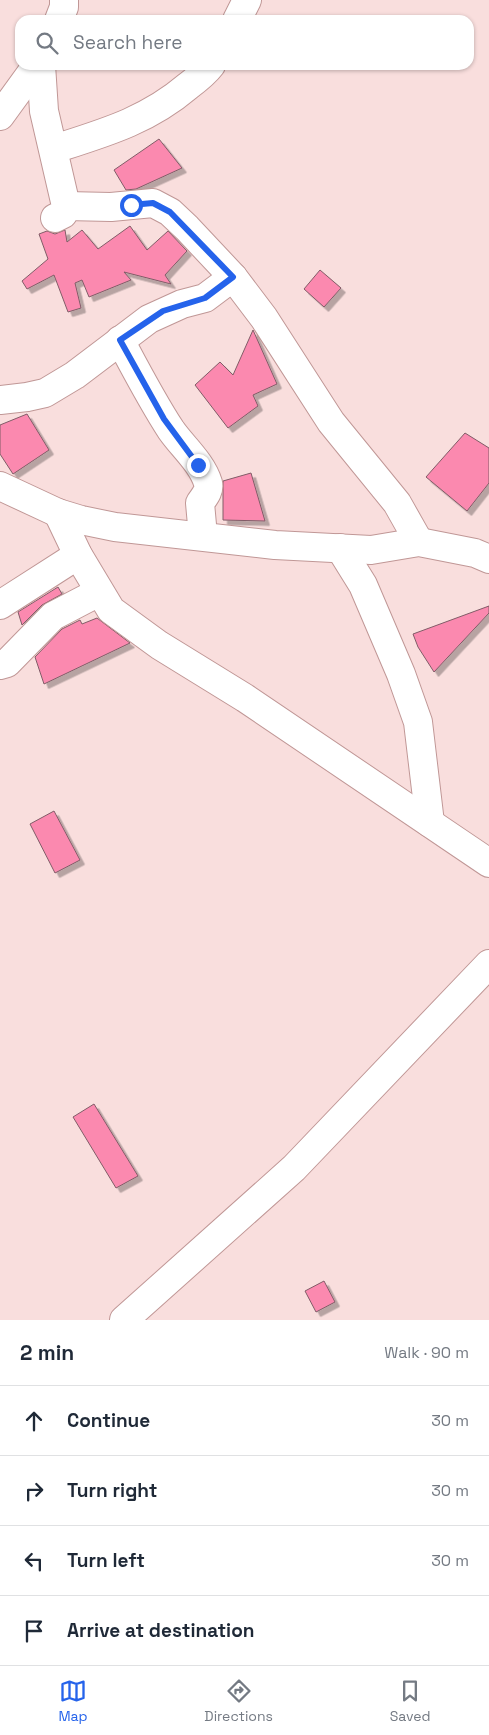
<!DOCTYPE html>
<html lang="en">
<head>
<meta charset="utf-8">
<style>
	:root { --surface:#fff; --page:#f6f6f7; --text:#1f2937; --muted:#747a83; --line:#e0e1e3; --accent:#2563eb }
	body { margin:0; font-family:"Space Grotesk",sans-serif; background:var(--page); color:var(--text) }
	.stop { position:absolute; width:15px; height:15px; margin:-11px; border:4px solid #2563eb; border-radius:50%; background:#fff }
	.stop.end { background:#2563eb; border-color:#fff; box-shadow:0 1px 5px #0008 }
	.list { margin:0; padding:0; list-style:none }
	h2 { display:flex; justify-content:space-between; align-items:center; height:65px; margin:0; padding:0 20px; font-size:21px }
	h2 small { font-size:16px; font-weight:400; color:var(--muted) }
	.list li { display:grid; grid-template-columns:32px 1fr auto; gap:15px; align-items:center; box-sizing:border-box; height:70px; padding:0 20px; border-top:1px solid var(--line) }
	.list b { display:block; font-size:19px; white-space:nowrap }
	.list em { font-size:16px; font-style:normal; color:var(--muted) }
	.icon { flex:none; width:28px; height:28px; fill:none; stroke:currentColor; stroke-width:2; stroke-linecap:round; stroke-linejoin:round }
	.map { position:relative; flex:none; width:489px; height:1320px; overflow:hidden }
	.search { position:absolute; background:var(--surface); box-shadow:0 1px 4px #0004; left:15px; right:15px; top:15px; height:55px; display:flex; align-items:center; gap:12px; box-sizing:border-box; padding:0 18px; border-radius:15px; color:var(--muted); font-size:19px }
	.sheet { height:345px; background:var(--surface) }
	nav { display:flex; justify-content:space-around; align-items:center; box-sizing:border-box; height:70px; border-top:1px solid var(--line); background:var(--surface); font-size:14px; color:var(--muted) }
	nav a { display:grid; justify-items:center; gap:2px }
	nav .on { color:var(--accent) }
	.map>svg:first-child { display:block }
	.building { fill:#fb89af; stroke:#815c67; filter:url(#shadow) }
	.lines { fill:none; stroke-linecap:round; stroke-linejoin:round }
	.minor-casing { stroke:#c09796; stroke-width:30 }
	.minor { stroke:#fff; stroke-width:28 }
	.route { stroke:#2563eb; stroke-width:6 }
</style>
</head>
<body>
<div class="map">
<svg width="489" height="1320" viewBox="0 0 489 1320">
	<defs>
		<filter id="shadow"><feDropShadow dx="4.5" dy="4.5" stdDeviation="0" flood-color="#0004"/></filter>
	</defs>
	<rect width="100%" height="100%" fill="#f9dedd"/>
	<g class="building">
		<polygon points="159,139 182,168 136,189 126,190 114,170"/>
		<polygon points="130,226 147,250 168,231 187,251 165,275 171,284 124,272 131,280 89,297 82,280 75,283 81,308 68,312 54,275 27,289 22,281 48,259 39,234 47,231 55,234 65,230 67,242 82,230 98,249"/>
		<polygon points="320,270 341,288 324,307 304,289"/>
		<polygon points="253,330 277,384 253,395 258,406 228,428 195,385 220,362 233,375"/>
		<polygon points="27,414 49,450 13,474 0,454 0,425"/>
		<polygon points="465,433 489,448 489,483 467,511 426,477"/>
		<polygon points="251,473 265,521 223,520 223,481"/>
		<polygon points="58,587 62,594 42,605 22,625 18,612"/>
		<polygon points="489,606 489,613 434,672 418,647 413,634"/>
		<polygon points="97,618 130,643 44,684 35,657 62,629 80,620 82,624"/>
		<polygon points="54,811 80,860 55,873 30,824"/>
		<polygon points="94,1104 138,1176 116,1188 73,1117"/>
		<polygon points="324,1281 335,1302 316,1312 305,1291"/>
	</g>
	<g class="lines">
		<defs>
			<g id="minor">
				<polyline points="59,20 64,7 64,0"/>
				<polyline points="237,20 247,0"/>
				<polyline points="41,65 44,111 66,206 63,214 55,218"/>
				<polyline points="0,116 37,65"/>
				<path d="M54 149C104 133 147 121 188 86 196 80 205 73 211 65"/>
				<polyline points="66,206 111,207 153,203 170,212 187,228 233,277 264,318 331,422 397,503 419,542"/>
				<path d="M120 340C136 370 152 401 171 430 182 446 202 463 208 483 210 491 204 497 200 503L203 536"/>
				<polyline points="0,400 27,397 45,393 75,375 149,319 182,304 205,298 233,277"/>
				<polyline points="0,486 58,513 81,520 115,527 275,545 371,550 419,542 475,553 489,559"/>
				<polyline points="58,513 78,555 111,610 159,645 245,698 489,863"/>
				<polyline points="340,548 363,585 401,674 418,722 430,823"/>
				<polyline points="0,605 78,555"/>
				<polyline points="0,665 7,663 53,616 99,592"/>
				<polyline points="124,1320 294,1168 489,964"/>
			</g>
		</defs>
		<use href="#minor" class="minor-casing"/>
		<use href="#minor" class="minor"/>
	</g>
	<g class="lines">
		<polyline class="route" points="131,205 153,203 170,212 233,277 205,298 163,311 120,340 164,419 198,465"/>
	</g>
</svg>
<div class="stop" style="left:131px;top:205px"></div>
<div class="stop end" style="left:198px;top:465px"></div>
<div class="search"><svg class="icon" aria-label="search" viewBox="0 0 24 24"><circle cx="10" cy="10" r="6"/><path d="M15 15l6 6"/></svg>Search here</div>
</div>
<section class="sheet">
<h2>2 min<small>Walk · 90 m</small></h2>
<ul class="list">
<li><svg class="icon" aria-label="ahead" viewBox="0 0 24 24"><path d="M12 20V5M6 11l6-6 6 6"/></svg><div><b>Continue</b></div><em>30 m</em></li>
<li><svg class="icon" aria-label="right" viewBox="0 0 24 24"><path d="M7 20v-9h11M14 6l5 5-5 5"/></svg><div><b>Turn right</b></div><em>30 m</em></li>
<li><svg class="icon" aria-label="left" viewBox="0 0 24 24"><path d="M17 20v-9H6M10 6l-5 5 5 5"/></svg><div><b>Turn left</b></div><em>30 m</em></li>
<li><svg class="icon" aria-label="arrive" viewBox="0 0 24 24"><path d="M6 21V4h12l-3 4 3 4H6"/></svg><div><b>Arrive at destination</b></div></li>
</ul>
</section>
<nav>
<a class="on"><svg class="icon" aria-label="map" viewBox="0 0 24 24"><path d="M3 6l6-2 6 2 6-2v14l-6 2-6-2-6 2zM9 4v14M15 6v14"/></svg>Map</a>
<a><svg class="icon" aria-label="directions" viewBox="0 0 24 24"><path d="M12 3l9 9-9 9-9-9zM9 14v-3h6M13 9l2 2-2 2"/></svg>Directions</a>
<a><svg class="icon" aria-label="saved" viewBox="0 0 24 24"><path d="M7 4h10v16l-5-4-5 4z"/></svg>Saved</a>
</nav>
</body>
</html>
